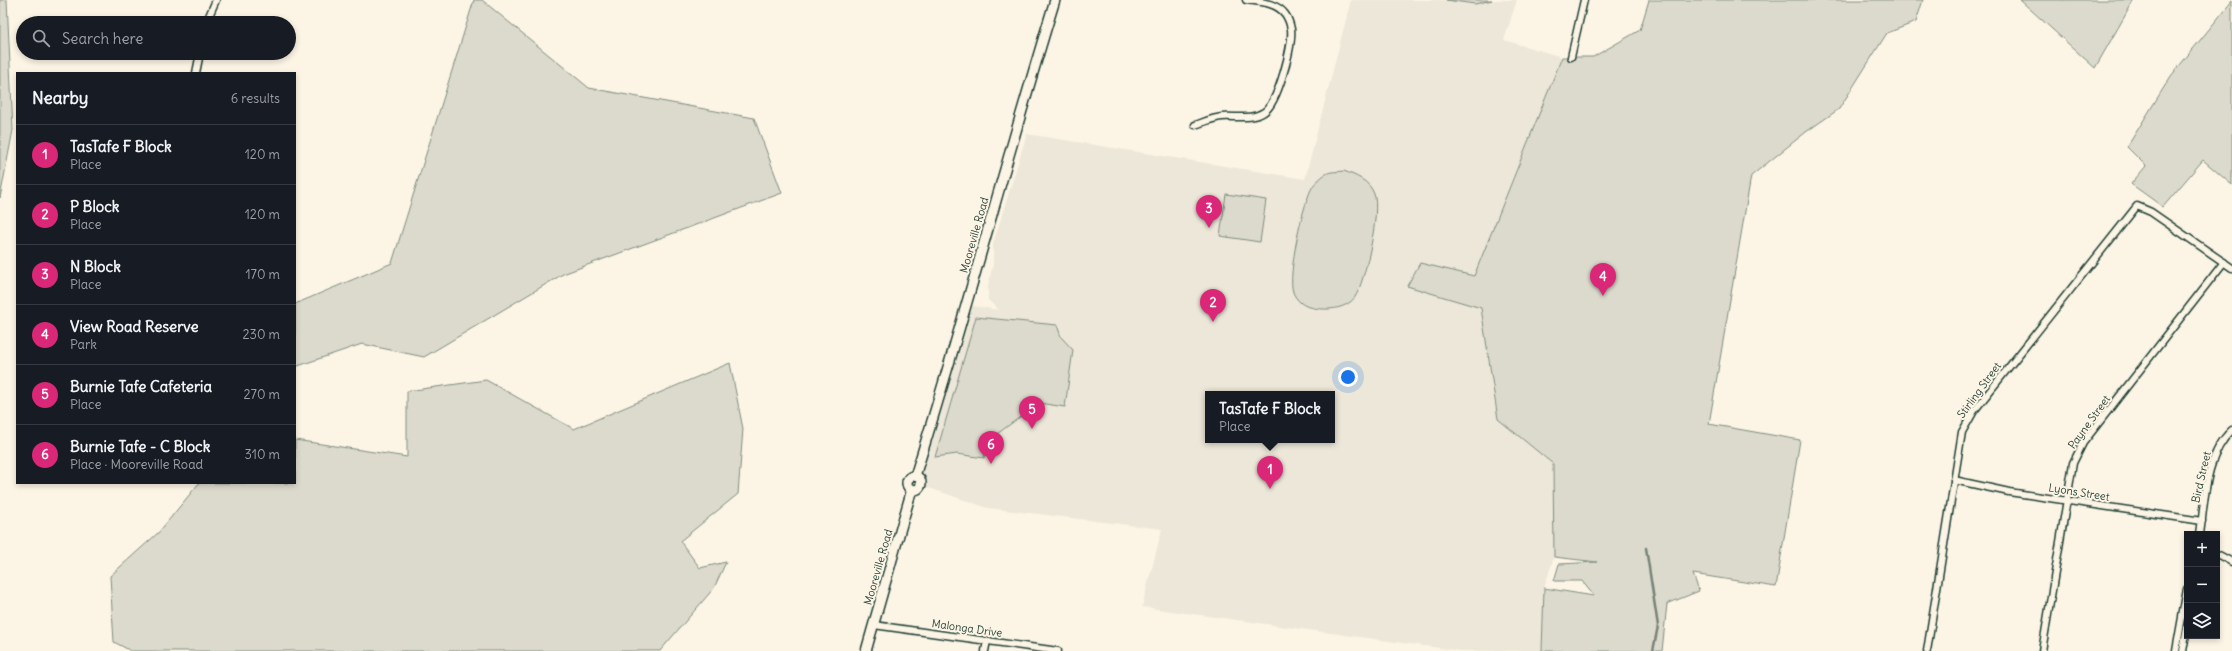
<!DOCTYPE html>
<html lang="en">
<head>
<meta charset="utf-8">
<style>
	:root { --surface:#171b24; --page:#20242c; --text:#f1f3f6; --muted:#9ea1a6; --line:#363941; --accent:#db2777 }
	body { margin:0; font-family:Delius,sans-serif; background:var(--page); color:var(--text) }
	.controls { position:absolute; right:12px; bottom:12px; display:grid; overflow:hidden; border-radius:0px; box-shadow:0 2px 6px #0003 }
	.controls button { width:36px; height:36px; display:grid; place-items:center; padding:0; border:0; border-bottom:1px solid var(--line); background:var(--surface); color:var(--text); font:20px sans-serif }
	.you { position:absolute; left:1348px; top:377px; width:14px; height:14px; margin:-10px; border:3px solid #fff; border-radius:50%; background:#1a73e8; box-shadow:0 0 0 6px #1a73e833 }
	.badge { display:grid; place-items:center; width:26px; height:26px; border-radius:50%; background:var(--accent); color:#fff; font-size:13px; font-weight:700 }
	.pin { position:absolute; translate:-50% -33px; filter:drop-shadow(0 1px 2px #0008) }
	.pin::after { content:''; position:absolute; top:21px; width:14px; height:12px; background:inherit; clip-path:polygon(0 0,100% 0,50% 100%) }
	.popup { position:absolute; left:1205px; top:391px; width:130px; height:52px; box-sizing:border-box; display:grid; place-content:center; border-radius:0px; background:var(--surface); filter:drop-shadow(0 1px 3px #0005); font-size:13px; white-space:nowrap; color:var(--muted) }
	.popup b { font-size:15px; color:var(--text) }
	.popup::after { content:''; position:absolute; left:50%; top:100%; margin-left:-8px; border:8px solid transparent; border-top-color:var(--surface) }
	.list { margin:0; padding:0; list-style:none }
	h2 { display:flex; justify-content:space-between; align-items:center; height:52px; margin:0; padding:0 16px; font-size:17px }
	h2 small { font-size:13px; font-weight:400; color:var(--muted) }
	.list li { display:grid; grid-template-columns:26px 1fr auto; gap:12px; align-items:center; box-sizing:border-box; height:60px; padding:0 16px; border-top:1px solid var(--line) }
	.list b { display:block; font-size:15px; white-space:nowrap }
	.list p { margin:0; font-size:13px; white-space:nowrap; color:var(--muted) }
	.list em { font-size:13px; font-style:normal; color:var(--muted) }
	.icon { flex:none; width:22px; height:22px; fill:none; stroke:currentColor; stroke-width:2; stroke-linecap:round; stroke-linejoin:round }
	.map { position:relative; flex:none; width:2232px; height:651px; overflow:hidden }
	.search { position:absolute; background:var(--surface); box-shadow:0 2px 6px #0003; left:16px; top:16px; width:280px; height:44px; display:flex; align-items:center; gap:10px; box-sizing:border-box; padding:0 14px; border-radius:22px; color:var(--muted); font-size:15px }
	.panel { position:absolute; background:var(--surface); box-shadow:0 2px 6px #0003; left:16px; top:72px; width:280px; height:412px; border-radius:0px }
	.map>svg:first-child { display:block }
	.built { fill:#ece7d8; fill-rule:evenodd }
	.green { fill:#dcdacc; stroke:#7e8c80 }
	.lines { fill:none; stroke-linecap:round; stroke-linejoin:round }
	.stream { stroke:#758479; stroke-width:2.5 }
	.street-casing { stroke:#1f3d34; stroke-width:9 }
	.secondary-casing { stroke:#1f3d34; stroke-width:12 }
	.street { stroke:#fcf5e5; stroke-width:6 }
	.secondary { stroke:#fcf5e5; stroke-width:9 }
	.labels { text-anchor:middle; stroke-width:4; stroke-linejoin:round; paint-order:stroke }
	.street-label { font-size:11px; fill:#1f3d34; stroke:#fcf5e5 }
</style>
</head>
<body>
<div class="map">
<svg width="2232" height="651" viewBox="0 0 2232 651">
	<rect width="100%" height="100%" fill="#fcf5e5"/>
	<filter id="ink" filterUnits="userSpaceOnUse"><feTurbulence type="fractalNoise" baseFrequency=".025" numOctaves="2"/><feDisplacementMap in="SourceGraphic" scale="8" xChannelSelector="R" yChannelSelector="G"/><feConvolveMatrix kernelMatrix="1 2 1 2 8 2 1 2 1" color-interpolation-filters="sRGB"/></filter>
	<g filter="url(#ink)">
		<path class="built" d="M1351 0H1517L1504 40 1562 57 1489 238 1480 302 1498 419 1553 464 1554 557 1544 588 1542 651H1461L1142 607 1162 529 988 508 920 485 919 478 967 305 999 310 988 300V285L993 265V244L1027 134 1305 179ZM1208 394H1332V440H1208Z"/>
		<g class="green">
			<polygon points="0,0 7,0 13,130 0,198"/>
			<polygon points="474,0 482,0 589,88 754,118 782,193 563,274 424,357 362,344 295,367 295,304 392,263"/>
			<polygon points="1446,0 1492,0 1475,4"/>
			<polygon points="1649,0 1923,0 1916,22 1887,33 1839,109 1806,132 1751,176 1709,424 1800,440 1776,587 1693,574 1699,591 1667,604 1662,651 1542,651 1544,588 1594,596 1582,581 1554,581 1559,564 1597,562 1554,557 1553,464 1498,419 1481,308 1407,286 1420,263 1474,276 1562,57 1593,57 1640,30"/>
			<polygon points="2020,0 2134,0 2095,68"/>
			<polygon points="2232,1 2232,185 2203,160 2163,207 2131,184 2146,166 2127,147 2171,76"/>
			<path d="M1344 171C1356 176 1369 180 1374 194 1381 210 1365 282 1355 297 1346 310 1324 311 1310 307 1303 306 1296 300 1293 292 1287 276 1303 201 1313 186 1315 183 1322 176 1326 174 1330 171 1339 172 1344 171Z"/>
			<polygon points="1226,194 1266,200 1260,242 1220,236"/>
			<polygon points="976,317 1057,325 1061,337 1073,350 1065,407 1039,403 997,434 987,436 984,458 957,454 935,457"/>
			<polygon points="730,363 743,429 738,494 680,541 700,568 726,562 714,588 660,651 131,651 114,642 110,576 159,532 199,483 295,483 295,440 407,457 407,391 486,380 574,429"/>
		</g>
		<g class="lines">
			<polyline class="stream" points="1646,548 1658,626 1653,651"/>
			<defs>
				<g id="street">
					<polyline points="206,23 216,0"/>
					<polyline points="1571,57 1584,0"/>
					<polyline points="196,73 200,53"/>
					<path d="M1195 125C1204 122 1213 118 1222 117 1236 116 1252 120 1264 112 1278 103 1293 45 1291 29 1290 24 1288 18 1285 14 1276 2 1259 2 1246 0"/>
					<polyline points="1954,480 2009,492 2202,521"/>
					<path d="M2200 534C2205 500 2205 455 2232 430"/>
					<polyline points="2217,554 2232,562"/>
					<polyline points="874,625 1058,651"/>
					<polyline points="985,651 987,641"/>
					<polyline points="1927,651 1962,432 1974,411 2137,206 2151,212 2232,268"/>
					<polyline points="2042,651 2073,463 2083,443 2224,262"/>
					<polyline points="2176,651 2187,589"/>
					<polyline points="2183,651 2187,628"/>
				</g>
				<g id="secondary">
					<circle cx="914" cy="483" r="7"/>
					<path d="M915 476C965 318 1006 158 1055 0"/>
					<polyline points="866,651 912,489"/>
				</g>
			</defs>
			<use href="#street" class="street-casing"/>
			<use href="#secondary" class="secondary-casing"/>
			<use href="#street" class="street"/>
			<use href="#secondary" class="secondary"/>
		</g>
	</g>
	<g class="labels">
		<g class="street-label">
			<text transform="translate(974 235) rotate(-74)" y="4">Mooreville Road</text>
			<text transform="translate(1979 390) rotate(-54)" y="4">Stirling Street</text>
			<text transform="translate(2089 422) rotate(-54)" y="4">Payne Street</text>
			<text transform="translate(2201 477) rotate(-77)" y="4">Bird Street</text>
			<text transform="translate(2079 492) rotate(9)" y="4">Lyons Street</text>
			<text transform="translate(878 567) rotate(-74)" y="4">Mooreville Road</text>
			<text transform="translate(967 628) rotate(8)" y="4">Malonga Drive</text>
		</g>
	</g>
</svg>
<div class="controls">
<button>+</button>
<button>−</button>
<button><svg class="icon" aria-label="layers" viewBox="0 0 24 24"><path d="M12 4l9 5-9 5-9-5zM3 14l9 5 9-5"/></svg></button>
</div>
<div class="you"></div>
<div class="pin badge" style="left:1270px;top:489px">1</div>
<div class="popup"><b>TasTafe F Block</b>Place</div>
<div class="pin badge" style="left:1213px;top:322px">2</div>
<div class="pin badge" style="left:1209px;top:228px">3</div>
<div class="pin badge" style="left:1603px;top:296px">4</div>
<div class="pin badge" style="left:1032px;top:429px">5</div>
<div class="pin badge" style="left:991px;top:464px">6</div>
<div class="search"><svg class="icon" aria-label="search" viewBox="0 0 24 24"><circle cx="10" cy="10" r="6"/><path d="M15 15l6 6"/></svg>Search here</div>
<section class="panel">
<h2>Nearby<small>6 results</small></h2>
<ul class="list">
<li><span class="badge">1</span><div><b>TasTafe F Block</b><p>Place</p></div><em>120 m</em></li>
<li><span class="badge">2</span><div><b>P Block</b><p>Place</p></div><em>120 m</em></li>
<li><span class="badge">3</span><div><b>N Block</b><p>Place</p></div><em>170 m</em></li>
<li><span class="badge">4</span><div><b>View Road Reserve</b><p>Park</p></div><em>230 m</em></li>
<li><span class="badge">5</span><div><b>Burnie Tafe Cafeteria</b><p>Place</p></div><em>270 m</em></li>
<li><span class="badge">6</span><div><b>Burnie Tafe - C Block</b><p>Place · Mooreville Road</p></div><em>310 m</em></li>
</ul>
</section>
</div>
</body>
</html>
